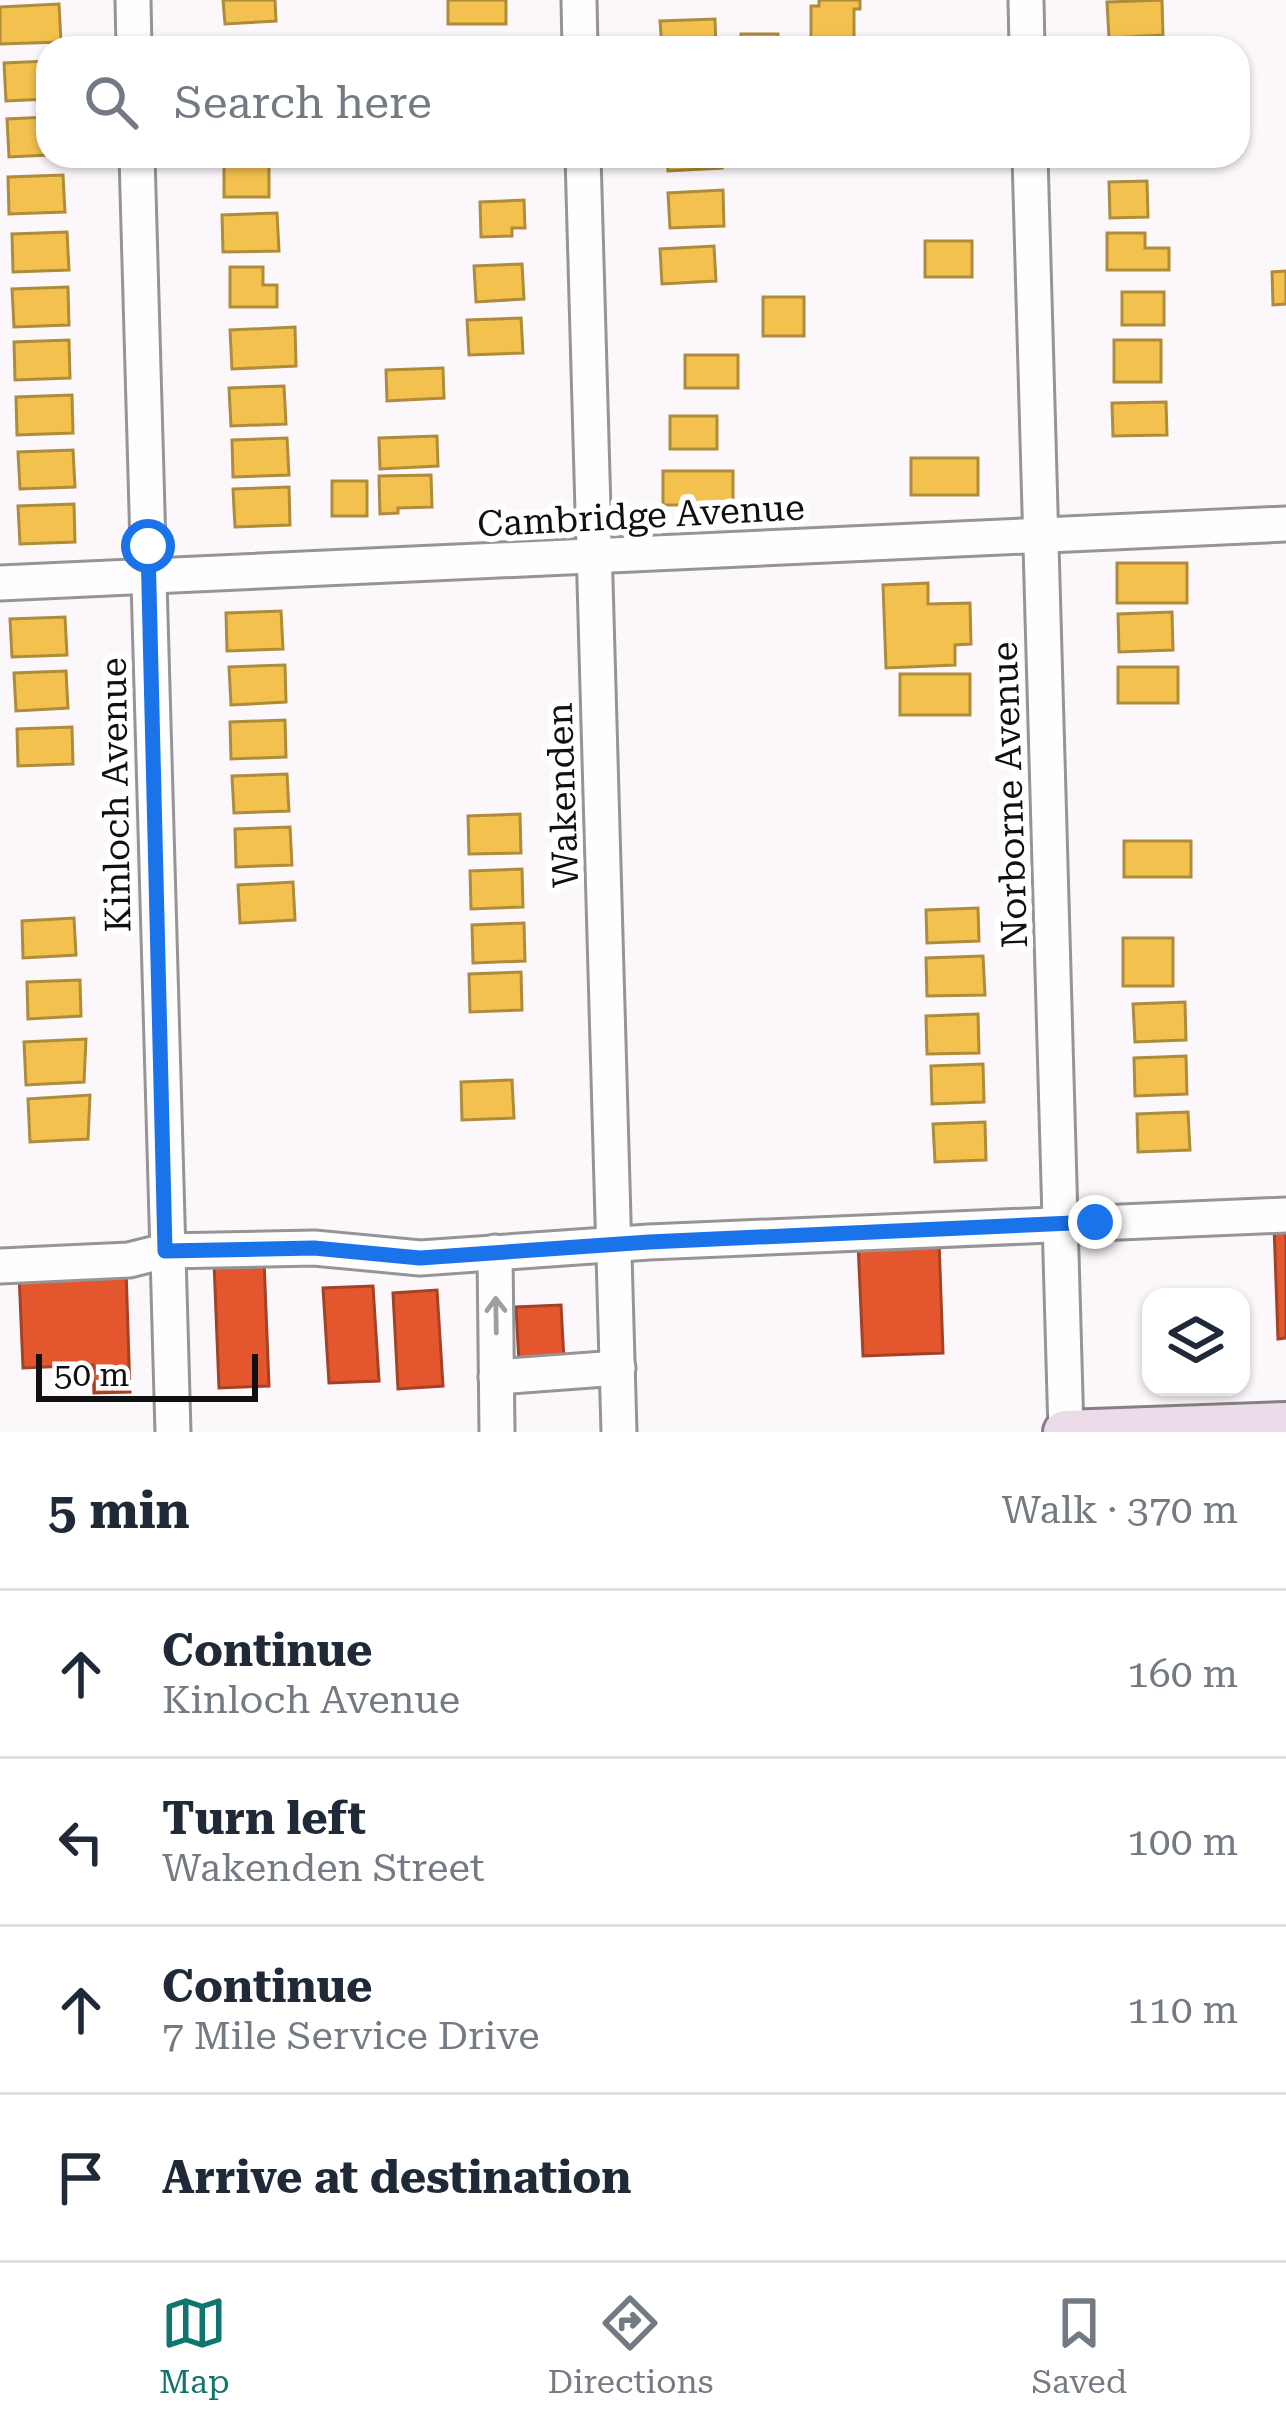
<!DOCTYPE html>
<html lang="en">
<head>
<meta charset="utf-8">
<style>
	:root { --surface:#fff; --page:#f2f2f3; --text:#1f2937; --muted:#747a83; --line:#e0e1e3; --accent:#0f766e }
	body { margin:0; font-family:"Roboto Serif",serif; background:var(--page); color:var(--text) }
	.controls { position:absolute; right:36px; bottom:36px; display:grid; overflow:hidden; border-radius:24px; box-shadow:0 3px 9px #0004 }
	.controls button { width:108px; height:108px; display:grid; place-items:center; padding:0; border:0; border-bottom:3px solid var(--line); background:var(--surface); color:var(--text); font:60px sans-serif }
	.scale { position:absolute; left:36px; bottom:30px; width:222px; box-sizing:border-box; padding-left:12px; border:6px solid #101010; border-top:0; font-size:33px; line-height:42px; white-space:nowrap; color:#101010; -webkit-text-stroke:9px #fff; paint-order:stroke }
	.stop { position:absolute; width:36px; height:36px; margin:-27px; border:9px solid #1a73e8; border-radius:50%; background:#fff }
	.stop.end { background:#1a73e8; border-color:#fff; box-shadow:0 3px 12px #0008 }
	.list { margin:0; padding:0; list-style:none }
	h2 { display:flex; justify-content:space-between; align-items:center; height:156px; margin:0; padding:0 48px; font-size:51px }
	h2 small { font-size:39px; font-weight:400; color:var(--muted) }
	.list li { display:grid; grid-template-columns:78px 1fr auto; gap:36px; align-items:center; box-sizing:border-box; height:168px; padding:0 48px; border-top:3px solid var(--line) }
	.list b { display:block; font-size:45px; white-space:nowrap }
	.list p { margin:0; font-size:39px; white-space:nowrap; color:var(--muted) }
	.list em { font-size:39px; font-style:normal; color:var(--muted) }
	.icon { flex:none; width:66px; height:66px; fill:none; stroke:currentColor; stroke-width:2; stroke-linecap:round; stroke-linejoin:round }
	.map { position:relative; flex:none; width:1286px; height:1432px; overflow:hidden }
	.search { position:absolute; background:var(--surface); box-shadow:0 3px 9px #0004; left:36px; right:36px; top:36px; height:132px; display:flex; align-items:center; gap:30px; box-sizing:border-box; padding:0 42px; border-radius:36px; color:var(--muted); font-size:45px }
	.sheet { height:828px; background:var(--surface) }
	nav { display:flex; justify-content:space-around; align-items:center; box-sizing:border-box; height:168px; border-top:3px solid var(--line); background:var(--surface); font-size:33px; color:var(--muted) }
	nav a { display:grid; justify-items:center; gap:6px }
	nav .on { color:var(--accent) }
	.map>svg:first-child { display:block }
	.homes { fill:#f2c14e; stroke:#ae8c3b; stroke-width:3 }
	.shops { fill:#e4572e; stroke:#a44225; stroke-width:3 }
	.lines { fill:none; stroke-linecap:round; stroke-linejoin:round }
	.minor-casing { stroke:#969496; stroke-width:39 }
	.major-casing { stroke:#848183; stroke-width:48 }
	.minor { stroke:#fffefe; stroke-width:33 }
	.major { stroke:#ecdce9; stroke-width:42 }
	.oneway { stroke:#9f9f9f }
	.route { stroke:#1a73e8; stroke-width:15 }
	.labels { text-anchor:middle; stroke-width:12; stroke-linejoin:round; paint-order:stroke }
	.street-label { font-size:36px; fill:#101010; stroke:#fff }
</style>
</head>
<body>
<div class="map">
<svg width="1286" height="1432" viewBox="0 0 1286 1432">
	<rect width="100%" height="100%" fill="#fcf7fb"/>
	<g class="homes">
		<polygon points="223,0 275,0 276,21 225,24"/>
		<rect x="448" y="0" width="58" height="24"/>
		<polygon points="819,0 860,0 860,9 854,9 854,45 811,45 811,6 819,6"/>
		<polygon points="1162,0 1163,35 1109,38 1107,2"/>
		<polygon points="59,4 61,42 0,44 0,7"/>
		<polygon points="715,19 716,48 662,48 660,21"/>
		<rect x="741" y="34" width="37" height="14"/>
		<polygon points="498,40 498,48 424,48 423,42"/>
		<polygon points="277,42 277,48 225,48 225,45"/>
		<polygon points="48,61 48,99 6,101 4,63"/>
		<polygon points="48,117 48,155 9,157 7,119"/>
		<polygon points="667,156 722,156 722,168 668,171"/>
		<rect x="1104" y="156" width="38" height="8"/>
		<rect x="224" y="158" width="45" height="39"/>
		<polygon points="63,175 65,212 9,214 8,177"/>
		<polygon points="1147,181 1148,217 1110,218 1109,182"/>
		<polygon points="723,190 724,226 670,228 668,193"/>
		<polygon points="524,200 525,228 512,228 512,236 481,237 480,202"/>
		<polygon points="277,213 279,251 223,252 222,215"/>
		<polygon points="67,232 69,270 13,272 12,234"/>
		<polygon points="1107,233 1145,233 1145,248 1169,248 1169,270 1107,270"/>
		<rect x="925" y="241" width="47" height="36"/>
		<polygon points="714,246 716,281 662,284 660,249"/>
		<polygon points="522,264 524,299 476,302 474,266"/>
		<polygon points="230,267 263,267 263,285 277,285 277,307 230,307"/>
		<polygon points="1286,271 1286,304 1273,305 1272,272"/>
		<polygon points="68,287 69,325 14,327 12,289"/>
		<rect x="1122" y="292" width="42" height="33"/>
		<rect x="763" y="297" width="41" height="39"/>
		<polygon points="521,318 523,353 469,355 467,320"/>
		<polygon points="295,327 296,366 232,369 230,330"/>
		<polygon points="69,340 70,378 15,380 14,342"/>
		<rect x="1114" y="340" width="47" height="42"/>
		<rect x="685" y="355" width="53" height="33"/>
		<polygon points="443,368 444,398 387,401 386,370"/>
		<polygon points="284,386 286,424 231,426 229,388"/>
		<polygon points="72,395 73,433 17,435 16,397"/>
		<polygon points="1166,402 1167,435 1113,436 1112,403"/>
		<rect x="670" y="416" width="47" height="33"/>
		<polygon points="437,436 438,466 380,469 379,438"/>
		<polygon points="287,438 289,475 233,477 232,440"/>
		<polygon points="73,450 75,487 20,489 18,452"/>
		<rect x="911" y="458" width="67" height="37"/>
		<rect x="663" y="471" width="70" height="34"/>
		<polygon points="431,475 432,507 398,508 398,513 380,514 379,476"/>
		<rect x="332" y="481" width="35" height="35"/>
		<polygon points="289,487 290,525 235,527 233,489"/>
		<polygon points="74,504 75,542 20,544 18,506"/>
		<rect x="1117" y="563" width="70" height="40"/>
		<polygon points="928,583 928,604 970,603 971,644 955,645 955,665 886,668 883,585"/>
		<polygon points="281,611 283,649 227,651 226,613"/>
		<polygon points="1172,612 1173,650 1119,652 1118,614"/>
		<polygon points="65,617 67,655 12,657 10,619"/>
		<polygon points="285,665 286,702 231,705 229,667"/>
		<rect x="1118" y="667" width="60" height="36"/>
		<polygon points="66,671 68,708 16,711 14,673"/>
		<rect x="900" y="674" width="70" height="41"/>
		<polygon points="285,720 286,757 231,759 230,722"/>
		<polygon points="72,727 73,764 18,766 17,729"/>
		<polygon points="287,774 289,811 234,813 232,776"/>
		<polygon points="520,814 521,853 469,854 468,816"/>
		<polygon points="290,827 292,865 236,867 235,829"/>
		<rect x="1124" y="841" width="67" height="36"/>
		<polygon points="522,869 523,907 471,909 470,871"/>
		<polygon points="293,882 295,920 240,923 238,885"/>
		<polygon points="978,908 979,941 927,943 926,910"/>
		<polygon points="74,918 76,955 23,958 22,921"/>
		<polygon points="524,923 525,961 473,963 472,925"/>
		<rect x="1123" y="938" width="50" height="48"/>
		<polygon points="983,956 985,995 927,996 926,958"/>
		<polygon points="521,972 522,1010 470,1012 469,974"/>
		<polygon points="80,980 81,1016 28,1019 27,982"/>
		<polygon points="1185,1002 1186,1040 1135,1042 1133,1004"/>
		<polygon points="978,1014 979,1053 927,1054 926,1016"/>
		<polygon points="86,1039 84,1082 26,1085 24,1042"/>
		<polygon points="1186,1056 1187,1094 1135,1096 1134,1058"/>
		<polygon points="983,1064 984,1102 932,1104 931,1066"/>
		<polygon points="512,1080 514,1118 462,1120 461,1082"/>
		<polygon points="90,1095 88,1139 30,1142 28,1099"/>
		<polygon points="1188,1112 1190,1150 1138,1152 1137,1114"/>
		<polygon points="985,1122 986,1160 935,1162 933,1124"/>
	</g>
	<g class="shops">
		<polygon points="1274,1225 1286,1225 1286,1338 1278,1339"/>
		<polygon points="939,1240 943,1353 863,1356 858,1243"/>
		<polygon points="264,1260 269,1386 219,1388 214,1262"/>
		<polygon points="126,1269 130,1392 94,1393 93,1365 23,1368 19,1273"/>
		<polygon points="373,1286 379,1381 329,1383 323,1288"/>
		<polygon points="437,1290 443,1386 398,1389 393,1293"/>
		<polygon points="561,1305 564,1361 519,1363 516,1307"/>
	</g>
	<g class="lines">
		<defs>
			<g id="minor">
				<polyline points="133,0 134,48"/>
				<polyline points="579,0 580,48"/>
				<polyline points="1026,0 1027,48"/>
				<polyline points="137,156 173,1432"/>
				<polyline points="583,156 619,1432"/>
				<polyline points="1030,156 1066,1432"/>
				<polyline points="0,583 1286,524"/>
				<polyline points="495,1252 497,1432"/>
				<polyline points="0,1266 129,1260 165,1251 314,1248 420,1258 649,1242 1286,1215"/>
				<polyline points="496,1377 618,1368"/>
			</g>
			<polyline id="major" points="1065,1432 1286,1424"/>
		</defs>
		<use href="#minor" class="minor-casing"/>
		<use href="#major" class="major-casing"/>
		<use href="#minor" class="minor"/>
		<use href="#major" class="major"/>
	</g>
	<defs><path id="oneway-shaft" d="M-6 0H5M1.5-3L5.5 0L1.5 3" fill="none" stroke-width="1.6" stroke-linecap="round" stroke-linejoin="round" transform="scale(3)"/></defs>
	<use class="oneway" href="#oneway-shaft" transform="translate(496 1315) rotate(-91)"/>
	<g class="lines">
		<polyline class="route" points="148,546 165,1251 314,1248 420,1258 649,1242 1095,1222"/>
	</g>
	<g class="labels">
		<g class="street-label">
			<text transform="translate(641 515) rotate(-3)" y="13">Cambridge Avenue</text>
			<text transform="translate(115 795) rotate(-91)" y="13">Kinloch Avenue</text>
			<text transform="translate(562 795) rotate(-92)" y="13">Wakenden</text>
			<text transform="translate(1009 795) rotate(-92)" y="13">Norborne Avenue</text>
		</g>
	</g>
</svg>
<div class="controls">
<button><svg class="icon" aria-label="layers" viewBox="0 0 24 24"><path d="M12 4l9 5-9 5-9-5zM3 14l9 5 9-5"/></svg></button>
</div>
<div class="scale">50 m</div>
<div class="stop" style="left:148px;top:546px"></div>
<div class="stop end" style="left:1095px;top:1222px"></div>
<div class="search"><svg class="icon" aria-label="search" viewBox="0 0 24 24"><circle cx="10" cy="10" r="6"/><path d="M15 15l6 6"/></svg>Search here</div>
</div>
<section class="sheet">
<h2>5 min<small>Walk · 370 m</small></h2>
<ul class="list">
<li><svg class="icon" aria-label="ahead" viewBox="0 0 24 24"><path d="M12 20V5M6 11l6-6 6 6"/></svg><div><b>Continue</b><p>Kinloch Avenue</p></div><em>160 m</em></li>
<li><svg class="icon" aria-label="left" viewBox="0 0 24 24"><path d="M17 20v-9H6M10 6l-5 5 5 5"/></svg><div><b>Turn left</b><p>Wakenden Street</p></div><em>100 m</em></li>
<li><svg class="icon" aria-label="ahead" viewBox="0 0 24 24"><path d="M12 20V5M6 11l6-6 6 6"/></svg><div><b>Continue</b><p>7 Mile Service Drive</p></div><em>110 m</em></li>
<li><svg class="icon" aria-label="arrive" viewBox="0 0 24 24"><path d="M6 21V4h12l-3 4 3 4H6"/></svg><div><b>Arrive at destination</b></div></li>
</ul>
</section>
<nav>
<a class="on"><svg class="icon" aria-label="map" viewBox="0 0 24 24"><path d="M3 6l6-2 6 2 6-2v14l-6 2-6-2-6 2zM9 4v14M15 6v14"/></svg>Map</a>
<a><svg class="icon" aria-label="directions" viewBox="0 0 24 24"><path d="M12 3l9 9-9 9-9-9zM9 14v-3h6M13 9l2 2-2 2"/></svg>Directions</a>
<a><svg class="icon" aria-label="saved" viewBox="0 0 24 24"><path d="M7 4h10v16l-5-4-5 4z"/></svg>Saved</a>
</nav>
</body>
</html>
